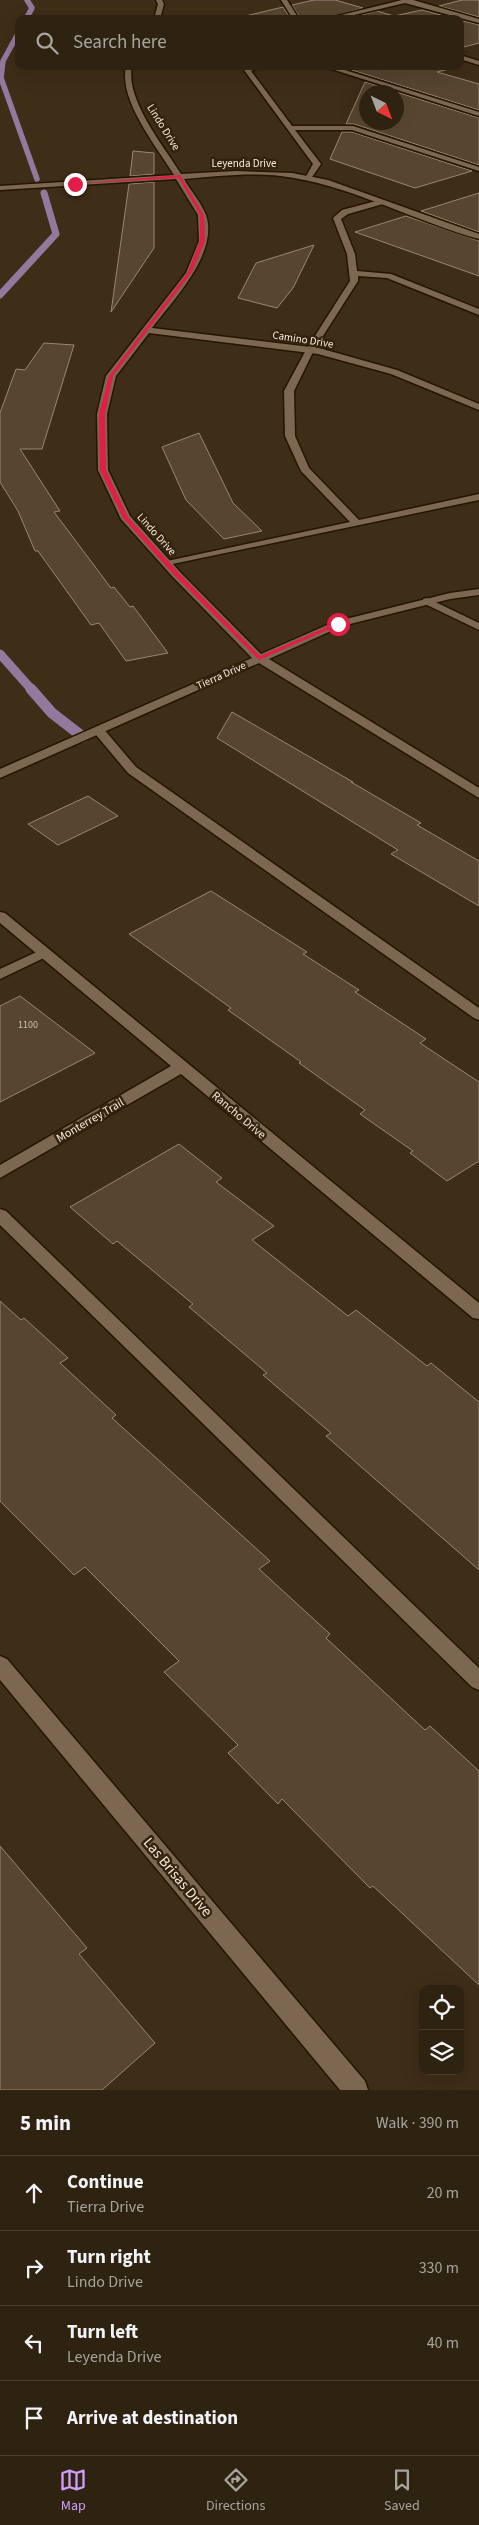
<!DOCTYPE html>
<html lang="en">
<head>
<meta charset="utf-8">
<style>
	:root { --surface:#2e2211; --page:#3a2f1f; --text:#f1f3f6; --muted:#a7a49f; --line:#493f31; --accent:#d19dfe }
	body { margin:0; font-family:"Source Sans 3",sans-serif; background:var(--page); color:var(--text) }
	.controls { position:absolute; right:15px; bottom:15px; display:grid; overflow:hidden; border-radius:10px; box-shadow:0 5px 20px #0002 }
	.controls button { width:45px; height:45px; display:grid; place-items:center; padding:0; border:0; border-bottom:1px solid var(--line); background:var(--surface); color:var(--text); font:25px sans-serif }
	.compass { position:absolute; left:359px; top:85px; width:45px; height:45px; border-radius:50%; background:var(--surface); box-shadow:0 5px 20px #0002; rotate:138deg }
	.stop { position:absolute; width:15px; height:15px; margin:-11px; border:4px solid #e11d48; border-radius:50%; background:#fff }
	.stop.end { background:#e11d48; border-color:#fff; box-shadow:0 1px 5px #0008 }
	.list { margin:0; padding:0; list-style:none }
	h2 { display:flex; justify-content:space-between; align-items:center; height:65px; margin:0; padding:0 20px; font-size:21px }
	h2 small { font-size:16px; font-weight:400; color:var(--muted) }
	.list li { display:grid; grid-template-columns:32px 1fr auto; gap:15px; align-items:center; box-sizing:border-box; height:75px; padding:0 20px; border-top:1px solid var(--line) }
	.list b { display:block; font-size:19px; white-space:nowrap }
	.list p { margin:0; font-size:16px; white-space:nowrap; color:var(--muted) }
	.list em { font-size:16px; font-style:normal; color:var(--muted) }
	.icon { flex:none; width:28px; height:28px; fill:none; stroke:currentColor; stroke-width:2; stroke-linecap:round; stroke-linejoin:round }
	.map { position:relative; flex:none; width:479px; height:2090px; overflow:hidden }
	.search { position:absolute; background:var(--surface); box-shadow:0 5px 20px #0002; left:15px; right:15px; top:15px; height:55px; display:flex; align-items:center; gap:12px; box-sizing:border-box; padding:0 18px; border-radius:10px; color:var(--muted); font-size:19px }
	.sheet { height:365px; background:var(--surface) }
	nav { display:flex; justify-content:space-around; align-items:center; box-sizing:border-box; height:70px; border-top:1px solid var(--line); background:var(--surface); font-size:14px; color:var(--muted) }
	nav a { display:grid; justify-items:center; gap:2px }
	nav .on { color:var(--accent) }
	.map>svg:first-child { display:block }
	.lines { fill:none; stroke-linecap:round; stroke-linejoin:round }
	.stream-far3 { stroke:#93799e; stroke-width:5.5 }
	.stream-far2 { stroke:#93799e; stroke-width:7 }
	.stream-far1 { stroke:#93799e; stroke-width:9 }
	.stream { stroke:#93799e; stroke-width:11 }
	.building { fill:#57452f; stroke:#9b876f; fill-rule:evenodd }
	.lane-casing { stroke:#251501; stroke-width:3 }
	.street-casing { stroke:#251501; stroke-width:3 }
	.lane { fill:#7c6851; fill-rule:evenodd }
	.street { fill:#7c6851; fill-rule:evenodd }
	.route { fill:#e11d48 }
	.labels { text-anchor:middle; stroke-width:5; stroke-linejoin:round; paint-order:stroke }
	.number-label { font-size:10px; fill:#cfc2b2 }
	.far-street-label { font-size:11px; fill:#f7ecde; stroke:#34230d }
	.street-label { font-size:12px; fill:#f7ecde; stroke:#34230d }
	.near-street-label { font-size:15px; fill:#f7ecde; stroke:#34230d }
</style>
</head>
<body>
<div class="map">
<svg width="479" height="2090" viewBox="0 0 479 2090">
	<rect width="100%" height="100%" fill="#3e2d17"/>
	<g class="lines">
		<g class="stream-far3">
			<polyline points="26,19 32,8 27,0"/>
			<polyline points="19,32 3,61 1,78 37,179"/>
		</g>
		<polyline class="stream-far2" points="0,295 56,234 44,193"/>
		<polyline class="stream-far1" points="0,654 32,690"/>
		<polyline class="stream" points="31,689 52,713 83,737"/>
	</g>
	<g class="building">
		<polygon points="314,0 335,0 363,8 323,19 301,19 292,5"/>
		<polygon points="462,0 479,0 479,17 439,6"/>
		<polygon points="283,7 291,19 233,19"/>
		<polygon points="422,10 456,19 346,19 377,11 394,16"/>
		<polygon points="460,20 479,25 479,43 460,48"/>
		<polygon points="339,66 457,67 437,72 479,84 479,110"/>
		<path d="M365 82 479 118V165L354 124H346ZM366 92H396V122H366Z"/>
		<polygon points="342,132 352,132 472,171 415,188 330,159"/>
		<polygon points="133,151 154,153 154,174 130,176"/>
		<polygon points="154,182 154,248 111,312 129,184"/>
		<polygon points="479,193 479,232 421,211"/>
		<polygon points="406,216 479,241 479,276 355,232"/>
		<polygon points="314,245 293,288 277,308 238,298 256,263"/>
		<polygon points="44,343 74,345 42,449 20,449 60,511 54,512 111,588 114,587 130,607 133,606 168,653 126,661 99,623 91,625 38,551 35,551 18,511 0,482 0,413 16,369 25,370"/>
		<polygon points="199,433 233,503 262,531 224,539 186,500 162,447"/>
		<polygon points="232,712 353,782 351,782 421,823 417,825 479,861 479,906 391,854 398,850 217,738"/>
		<polygon points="88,796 118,816 58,845 28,824"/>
		<polygon points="211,891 307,952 303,954 359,990 355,992 426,1039 420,1043 479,1082 479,1161 447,1181 410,1153 413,1151 360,1114 365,1110 299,1063 301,1062 228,1010 231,1008 129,934"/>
		<polygon points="20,996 95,1053 0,1102 0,1006"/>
		<polygon points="179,1144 222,1178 216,1182 274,1226 252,1240 348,1316 356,1310 427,1366 431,1363 479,1402 479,1570 326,1436 331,1433 263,1375 267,1373 189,1307 193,1304 117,1241 113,1244 70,1207"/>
		<polygon points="0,1301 21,1320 24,1318 68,1358 60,1363 116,1415 112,1418 270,1561 259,1569 330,1634 326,1638 425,1730 430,1726 479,1771 479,1985 373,1886 370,1888 282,1799 278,1804 228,1753 238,1745 164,1672 179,1661 85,1567 74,1575 0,1501"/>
		<polygon points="0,1846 87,1948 79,1954 155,2043 102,2090 0,2090"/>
	</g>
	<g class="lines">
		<defs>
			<g id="lane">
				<polygon points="281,0 287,0 299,19 293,19"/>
				<polygon points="460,55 479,61 479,65 460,59"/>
				<polygon points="253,66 264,66 251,71 292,126 353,126 479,167 479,171 352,130 295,130 321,164 310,180 304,180 313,164 244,70"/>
				<polygon points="380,200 383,200 383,204 348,214 341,219 355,254 357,271 391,274 479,309 479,315 387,278 358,276 358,281 314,350 294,391 295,436 309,468 359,520 479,494 479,500 163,566 163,562 167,561 350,522 301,471 285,436 284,391 306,350 350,281 347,254 333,218 342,210"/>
				<polygon points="427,598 479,623 479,630 423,603 423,599"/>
				<polygon points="98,726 102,727 136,767 479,1008 479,1020 474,1018 128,773 92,730"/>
				<polygon points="43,949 50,953 48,956 0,979 0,969"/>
				<polygon points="0,1209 6,1211 479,1668 479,1690 472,1687 0,1225"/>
			</g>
			<g id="street">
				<polygon points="156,0 162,0 164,4 160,19 154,19 158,4"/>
				<polygon points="402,0 413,0 479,19 479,23 405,3 337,19 325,19"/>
				<path d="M126 66H132C125 100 164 146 181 174L236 171 292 173 328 180 479 234V239C417 222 358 189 294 178 259 171 219 176 184 179 190 190 201 202 206 215 219 253 173 300 152 328L319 348 397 370 479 404V410L391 374 318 354 149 333 116 376 107 414 108 470 130 516 180 572 261 654 334 622 450 593 479 589V595L450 599 342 626 269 659 479 788V798L259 663 0 778V769L252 658 172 576 121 519 98 470 97 414 106 376 186 273 199 241 198 215 176 179 0 190V186L174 175C157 147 118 100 126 66Z"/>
				<polygon points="322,66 332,66 479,112 479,116"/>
				<polygon points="0,912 5,913 479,1303 479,1319 473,1318 181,1074 0,1178 0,1165 171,1066 0,923"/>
				<polygon points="0,1656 7,1659 365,2081 368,2090 340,2090 0,1680"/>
			</g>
		</defs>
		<use href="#lane" class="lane-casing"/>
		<use href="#street" class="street-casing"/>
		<use href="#lane" class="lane"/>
		<use href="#street" class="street"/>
	</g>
	<polygon class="route" points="180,175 204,215 205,241 192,272 113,376 105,414 106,470 128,517 178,572 260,656 336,623 341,624 259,660 174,575 123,518 100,470 99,414 109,376 188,272 200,241 200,215 179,178 73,184"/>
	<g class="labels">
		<g class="number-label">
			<text x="28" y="1028">1100</text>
		</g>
		<g class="far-street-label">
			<text transform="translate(164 127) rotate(58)" y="4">Lindo Drive</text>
			<text x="244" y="167">Leyenda Drive</text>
			<text transform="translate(303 339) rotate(9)" y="4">Camino Drive</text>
			<text transform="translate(157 534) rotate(48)" y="4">Lindo Drive</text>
			<text transform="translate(221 675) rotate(-24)" y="4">Tierra Drive</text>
		</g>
		<g class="street-label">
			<text transform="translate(239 1115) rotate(40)" y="4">Rancho Drive</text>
			<text transform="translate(90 1120) rotate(-30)" y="4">Monterrey Trail</text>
		</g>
		<g class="near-street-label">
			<text transform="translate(178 1877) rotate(50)" y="5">Las Brisas Drive</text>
		</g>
	</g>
</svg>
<div class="controls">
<button><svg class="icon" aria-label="locate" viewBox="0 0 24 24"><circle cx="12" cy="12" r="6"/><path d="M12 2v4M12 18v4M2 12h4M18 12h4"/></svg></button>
<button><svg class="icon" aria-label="layers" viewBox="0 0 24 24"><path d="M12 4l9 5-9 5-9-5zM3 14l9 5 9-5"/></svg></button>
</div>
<svg class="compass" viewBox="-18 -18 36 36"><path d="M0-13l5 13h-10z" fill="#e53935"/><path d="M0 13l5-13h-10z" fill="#a7a49f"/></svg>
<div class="stop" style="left:338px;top:624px"></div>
<div class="stop end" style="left:75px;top:184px"></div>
<div class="search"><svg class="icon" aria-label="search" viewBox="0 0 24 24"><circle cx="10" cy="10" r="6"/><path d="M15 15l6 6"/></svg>Search here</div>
</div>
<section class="sheet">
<h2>5 min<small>Walk · 390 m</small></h2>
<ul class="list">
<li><svg class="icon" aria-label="ahead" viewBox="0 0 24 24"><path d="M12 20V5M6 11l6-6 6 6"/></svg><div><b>Continue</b><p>Tierra Drive</p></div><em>20 m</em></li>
<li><svg class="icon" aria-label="right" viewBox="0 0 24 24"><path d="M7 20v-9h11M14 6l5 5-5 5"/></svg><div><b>Turn right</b><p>Lindo Drive</p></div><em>330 m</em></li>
<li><svg class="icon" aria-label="left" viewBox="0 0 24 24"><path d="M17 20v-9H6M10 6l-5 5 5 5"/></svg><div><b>Turn left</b><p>Leyenda Drive</p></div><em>40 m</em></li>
<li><svg class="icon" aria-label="arrive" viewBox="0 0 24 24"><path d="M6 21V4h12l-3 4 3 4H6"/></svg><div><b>Arrive at destination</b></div></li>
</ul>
</section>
<nav>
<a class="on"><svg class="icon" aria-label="map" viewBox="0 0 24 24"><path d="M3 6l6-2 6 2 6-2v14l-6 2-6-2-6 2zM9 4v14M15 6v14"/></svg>Map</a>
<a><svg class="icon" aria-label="directions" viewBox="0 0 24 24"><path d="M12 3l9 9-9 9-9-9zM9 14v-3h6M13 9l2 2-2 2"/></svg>Directions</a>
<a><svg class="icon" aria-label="saved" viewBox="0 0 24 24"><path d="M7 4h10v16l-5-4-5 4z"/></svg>Saved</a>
</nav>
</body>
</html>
